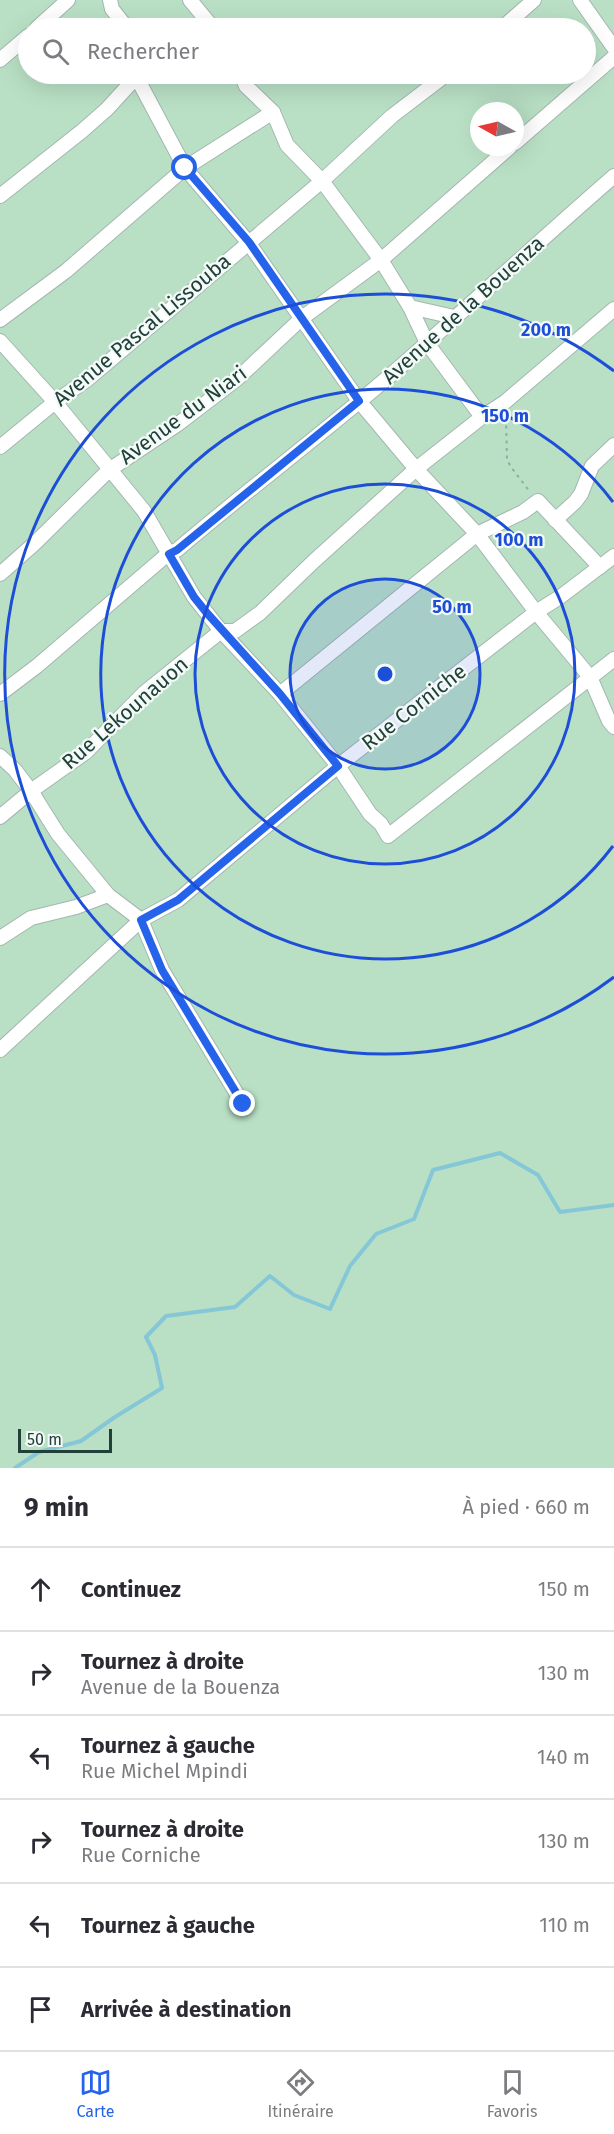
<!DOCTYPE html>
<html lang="fr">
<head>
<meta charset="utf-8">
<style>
	:root { --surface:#fff; --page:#f2f2f3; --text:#2b2b33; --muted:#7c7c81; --line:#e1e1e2; --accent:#2563eb }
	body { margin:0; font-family:"Fira Sans",sans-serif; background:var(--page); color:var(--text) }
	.compass { position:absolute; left:470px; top:102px; width:54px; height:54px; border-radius:50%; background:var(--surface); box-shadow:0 6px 24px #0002; rotate:278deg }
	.scale { position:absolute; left:18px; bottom:15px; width:94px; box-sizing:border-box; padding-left:6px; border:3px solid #204039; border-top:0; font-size:16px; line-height:21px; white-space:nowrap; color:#204039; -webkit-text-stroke:4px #f3faf7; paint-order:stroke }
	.stop { position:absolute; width:18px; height:18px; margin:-14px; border:4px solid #2563eb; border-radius:50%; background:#fff }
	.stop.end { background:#2563eb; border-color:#fff; box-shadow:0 2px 6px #0008 }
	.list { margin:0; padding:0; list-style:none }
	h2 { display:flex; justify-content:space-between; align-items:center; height:78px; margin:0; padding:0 24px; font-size:26px }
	h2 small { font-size:20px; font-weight:400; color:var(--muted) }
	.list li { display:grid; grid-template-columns:39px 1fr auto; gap:18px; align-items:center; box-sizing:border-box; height:84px; padding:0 24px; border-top:2px solid var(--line) }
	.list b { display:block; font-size:22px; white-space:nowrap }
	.list p { margin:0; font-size:20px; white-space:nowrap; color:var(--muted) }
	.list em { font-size:20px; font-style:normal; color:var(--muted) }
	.icon { flex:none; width:33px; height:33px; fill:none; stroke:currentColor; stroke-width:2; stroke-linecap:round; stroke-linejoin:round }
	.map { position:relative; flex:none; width:614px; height:1468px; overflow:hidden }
	.search { position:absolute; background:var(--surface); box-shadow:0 6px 24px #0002; left:18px; right:18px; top:18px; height:66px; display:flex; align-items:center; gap:15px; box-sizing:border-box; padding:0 21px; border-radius:33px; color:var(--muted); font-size:22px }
	.sheet { height:582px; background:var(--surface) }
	nav { display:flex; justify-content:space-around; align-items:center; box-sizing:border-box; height:84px; border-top:2px solid var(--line); background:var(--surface); font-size:16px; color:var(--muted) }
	nav a { display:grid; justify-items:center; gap:3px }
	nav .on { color:var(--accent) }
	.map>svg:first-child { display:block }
	.green { fill:#b9e0c5; fill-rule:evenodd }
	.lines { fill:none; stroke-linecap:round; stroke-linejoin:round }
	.stream { stroke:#86c7d7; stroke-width:4 }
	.minor-casing { stroke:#a4b6b1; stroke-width:16 }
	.path { stroke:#80b4a5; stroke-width:2; stroke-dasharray:3 4.5; stroke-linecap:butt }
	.minor { stroke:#fff; stroke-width:14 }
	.route { stroke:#2563eb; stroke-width:8 }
	.ring { fill:none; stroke:#1d4ed8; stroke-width:3 }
	.labels { text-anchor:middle; stroke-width:4.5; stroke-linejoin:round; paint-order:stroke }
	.street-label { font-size:21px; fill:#204039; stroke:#f3faf7 }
	.centre { fill:#1d4ed8; stroke:#f3faf7; stroke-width:3 }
	.ring-label { font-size:18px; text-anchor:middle; font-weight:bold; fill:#1d4ed8; stroke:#f3faf7; stroke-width:4.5; stroke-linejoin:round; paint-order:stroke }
</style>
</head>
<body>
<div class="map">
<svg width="614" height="1468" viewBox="0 0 614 1468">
	<rect width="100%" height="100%" fill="#e2ede9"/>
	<path class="green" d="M0 0H614V1468H0ZM28 28H586V74H28ZM479 111H515V147H479Z"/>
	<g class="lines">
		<polyline class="stream" points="15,1468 39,1452 81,1441 115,1417 162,1388 155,1355 146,1337 166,1316 235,1307 270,1276 294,1295 330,1309 350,1266 376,1234 414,1219 433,1170 500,1153 538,1175 560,1212 614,1205"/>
		<defs>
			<g id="minor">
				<polyline points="110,0 112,9 127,28"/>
				<polyline points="190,0 213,28"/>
				<polyline points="580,0 614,48"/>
				<polyline points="37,28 68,0"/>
				<polyline points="502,28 534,0"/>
				<polyline points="0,60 28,36"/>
				<polyline points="241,74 246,86 273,112 287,145 322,181 381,260 410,307 427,343 482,417"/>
				<polyline points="137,78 185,168 248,242 359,401 416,469 477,534 536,612 590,677 609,721 614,727"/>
				<polyline points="515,143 614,57"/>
				<polyline points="0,196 82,131 107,109 139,74"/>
				<polyline points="410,307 454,317"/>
				<polyline points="0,320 66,271 185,168 273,112"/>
				<polyline points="0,341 55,402 144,511 194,597 221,631 280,694 338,766 370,814 381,824 388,836 614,659"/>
				<polyline points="0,447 55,402 88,379 322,181 392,116 447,74"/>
				<polyline points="555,520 575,502 581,494 592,466 614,445"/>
				<polyline points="0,574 34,544 109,470 178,424 237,379 302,318 381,260 510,147"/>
				<path d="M0 694 37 666 169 553 177 550C259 480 347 416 427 343 489 287 551 231 614 176"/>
				<polyline points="280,694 477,534 523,512 538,501 600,567"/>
				<polyline points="0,756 15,770 31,791 58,834 108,895 141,920 162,970 243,1104"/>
				<polyline points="0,817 31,791 86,752 144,693 221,631 235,631 260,613 314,561 416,469 482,417 505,402 614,309"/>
				<polyline points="0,938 31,918 76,907 108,895"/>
				<polyline points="0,1050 141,920 178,900 338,766 536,612 560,597 614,556"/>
			</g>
		</defs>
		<use href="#minor" class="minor-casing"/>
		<polyline class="path" points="506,418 507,460 511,467 530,492"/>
		<use href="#minor" class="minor"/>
	</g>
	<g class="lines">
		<polyline class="route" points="185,168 249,242 359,401 177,550 169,554 194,597 206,612 280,694 338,766 178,900 141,920 162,970 243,1104"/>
	</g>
	<circle cx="385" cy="674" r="95" fill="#1d4ed8" fill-opacity=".12"/>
	<g class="ring">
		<circle cx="385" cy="674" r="95"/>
		<circle cx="385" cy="674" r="190"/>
		<path d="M613 846A285 285 0 1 1 613 502"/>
		<path d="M614 977A380 380 0 1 1 614 371"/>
	</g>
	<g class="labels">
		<g class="street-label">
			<text transform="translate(463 310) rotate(-42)" y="7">Avenue de la Bouenza</text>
			<text transform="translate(142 330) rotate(-40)" y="7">Avenue Pascal Lissouba</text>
			<text transform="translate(183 415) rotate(-36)" y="7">Avenue du Niari</text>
			<text transform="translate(414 707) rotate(-38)" y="7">Rue Corniche</text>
			<text transform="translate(125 713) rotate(-41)" y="7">Rue Lekounauon</text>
		</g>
	</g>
	<circle cx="385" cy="674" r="9" class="centre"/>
	<g class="ring-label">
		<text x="546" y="336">200 m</text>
		<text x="505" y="422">150 m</text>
		<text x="519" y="546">100 m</text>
		<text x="452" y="613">50 m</text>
	</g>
</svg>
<svg class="compass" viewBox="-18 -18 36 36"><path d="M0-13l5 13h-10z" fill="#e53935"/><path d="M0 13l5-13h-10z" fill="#7c7c81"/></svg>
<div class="scale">50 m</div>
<div class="stop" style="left:185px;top:168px"></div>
<div class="stop end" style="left:243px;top:1104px"></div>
<div class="search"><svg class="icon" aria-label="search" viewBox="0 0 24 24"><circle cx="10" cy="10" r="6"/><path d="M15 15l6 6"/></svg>Rechercher</div>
</div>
<section class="sheet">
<h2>9 min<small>À pied · 660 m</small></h2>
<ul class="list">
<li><svg class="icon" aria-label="ahead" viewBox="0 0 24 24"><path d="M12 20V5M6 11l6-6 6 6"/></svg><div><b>Continuez</b></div><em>150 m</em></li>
<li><svg class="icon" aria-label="right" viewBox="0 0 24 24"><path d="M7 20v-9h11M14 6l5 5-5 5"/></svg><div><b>Tournez à droite</b><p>Avenue de la Bouenza</p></div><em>130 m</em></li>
<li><svg class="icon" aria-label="left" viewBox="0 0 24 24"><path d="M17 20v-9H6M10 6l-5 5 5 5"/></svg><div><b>Tournez à gauche</b><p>Rue Michel Mpindi</p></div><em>140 m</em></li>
<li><svg class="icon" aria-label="right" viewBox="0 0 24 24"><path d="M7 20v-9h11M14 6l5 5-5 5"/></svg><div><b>Tournez à droite</b><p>Rue Corniche</p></div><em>130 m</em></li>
<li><svg class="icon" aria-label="left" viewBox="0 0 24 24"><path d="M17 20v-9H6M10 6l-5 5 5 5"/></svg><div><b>Tournez à gauche</b></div><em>110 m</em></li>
<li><svg class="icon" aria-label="arrive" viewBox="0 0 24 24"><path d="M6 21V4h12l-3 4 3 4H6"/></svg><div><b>Arrivée à destination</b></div></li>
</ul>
</section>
<nav>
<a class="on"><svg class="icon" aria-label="map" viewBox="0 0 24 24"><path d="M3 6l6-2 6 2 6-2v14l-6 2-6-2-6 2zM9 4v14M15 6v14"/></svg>Carte</a>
<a><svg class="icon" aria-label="directions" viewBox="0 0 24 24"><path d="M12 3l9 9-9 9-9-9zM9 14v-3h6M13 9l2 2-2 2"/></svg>Itinéraire</a>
<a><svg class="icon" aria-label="saved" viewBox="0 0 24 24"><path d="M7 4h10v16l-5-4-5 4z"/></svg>Favoris</a>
</nav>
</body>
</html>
